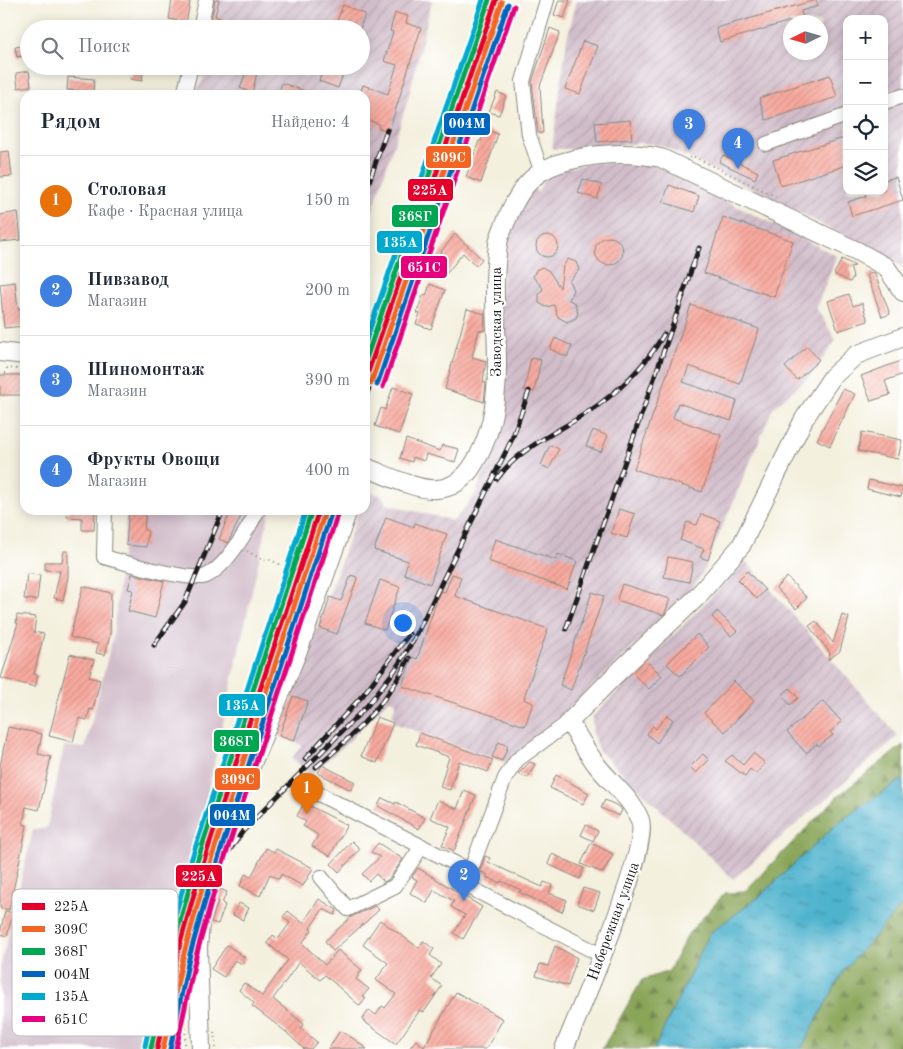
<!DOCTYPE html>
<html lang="ru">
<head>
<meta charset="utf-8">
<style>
	:root { --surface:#fff; --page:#f2f2f3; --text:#1f2937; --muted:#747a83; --line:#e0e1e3; --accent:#d1495b }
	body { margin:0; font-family:"Old Standard TT",serif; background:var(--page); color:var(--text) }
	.controls { position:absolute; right:15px; top:15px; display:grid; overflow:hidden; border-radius:10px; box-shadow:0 2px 12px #0003 }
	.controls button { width:45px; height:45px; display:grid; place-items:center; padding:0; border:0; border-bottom:1px solid var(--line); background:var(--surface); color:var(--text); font:25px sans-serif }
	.compass { position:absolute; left:783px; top:15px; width:45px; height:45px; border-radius:50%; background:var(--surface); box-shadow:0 2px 12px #0003; rotate:265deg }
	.you { position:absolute; left:402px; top:622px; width:18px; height:18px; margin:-12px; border:4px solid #fff; border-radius:50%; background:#1a73e8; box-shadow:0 0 0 8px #1a73e833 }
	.badge { display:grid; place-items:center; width:32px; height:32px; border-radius:50%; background:var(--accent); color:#fff; font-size:16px; font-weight:700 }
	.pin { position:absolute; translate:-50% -41px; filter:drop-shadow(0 1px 2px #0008) }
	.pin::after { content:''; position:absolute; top:26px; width:18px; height:15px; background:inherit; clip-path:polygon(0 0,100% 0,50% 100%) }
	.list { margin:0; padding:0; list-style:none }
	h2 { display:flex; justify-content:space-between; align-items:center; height:65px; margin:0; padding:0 20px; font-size:21px }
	h2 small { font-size:16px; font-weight:400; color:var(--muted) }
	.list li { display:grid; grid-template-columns:32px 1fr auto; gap:15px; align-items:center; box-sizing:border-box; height:90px; padding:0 20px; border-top:1px solid var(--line) }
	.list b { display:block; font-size:19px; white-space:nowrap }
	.list p { margin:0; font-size:16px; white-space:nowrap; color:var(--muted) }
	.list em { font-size:16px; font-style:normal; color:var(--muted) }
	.icon { flex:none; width:28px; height:28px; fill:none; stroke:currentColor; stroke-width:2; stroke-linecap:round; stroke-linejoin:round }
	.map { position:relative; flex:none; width:903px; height:1049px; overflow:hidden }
	.search { position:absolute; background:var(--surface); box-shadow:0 2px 12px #0003; left:20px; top:20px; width:350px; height:55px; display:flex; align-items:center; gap:12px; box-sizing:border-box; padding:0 18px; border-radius:28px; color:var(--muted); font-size:19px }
	.panel { position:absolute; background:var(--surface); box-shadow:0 2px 12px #0003; left:20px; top:90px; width:350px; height:425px; border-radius:15px }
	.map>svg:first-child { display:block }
	.industrial { fill:url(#industrial-furrows); fill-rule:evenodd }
	.railway { fill:#d1bdca }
	.forest { fill:url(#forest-firs); stroke:#52603a }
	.water { fill:url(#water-ripples); stroke:#366875 }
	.building { fill:url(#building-hatch) }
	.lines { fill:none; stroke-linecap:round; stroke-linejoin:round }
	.minor-casing { stroke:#88867d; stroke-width:16 }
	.major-casing { stroke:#88867d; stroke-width:20 }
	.path { stroke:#88867d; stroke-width:2; stroke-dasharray:1 4; stroke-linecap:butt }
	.minor { stroke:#fff; stroke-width:14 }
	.major { stroke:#fff; stroke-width:18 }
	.rail-casing { stroke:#1c1c1c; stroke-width:5 }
	.rail { stroke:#fff; stroke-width:3; stroke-dasharray:9; stroke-linecap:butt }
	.rail-1-casing { stroke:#fff; stroke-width:9 }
	.rail-2-casing { stroke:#fff; stroke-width:9 }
	.rail-3-casing { stroke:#fff; stroke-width:9 }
	.rail-4-casing { stroke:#fff; stroke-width:9 }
	.rail-5-casing { stroke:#fff; stroke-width:9 }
	.rail-6-casing { stroke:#fff; stroke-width:9 }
	.rail-1 { stroke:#e4002b; stroke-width:5 }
	.rail-2 { stroke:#f26522; stroke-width:5 }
	.rail-3 { stroke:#00a651; stroke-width:5 }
	.rail-4 { stroke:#0065bd; stroke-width:5 }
	.rail-5 { stroke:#00a9ce; stroke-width:5 }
	.rail-6 { stroke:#e5007d; stroke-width:5 }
	.labels { text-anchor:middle; stroke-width:4.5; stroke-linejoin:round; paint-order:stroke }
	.street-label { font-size:15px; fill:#1c1c1c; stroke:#fff }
	.key { fill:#fff; stroke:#bbb; stroke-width:1 }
	.key-label { font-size:14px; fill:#1c1c1c }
	.line-badge { stroke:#fff; stroke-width:2 }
	.badge-label { font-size:14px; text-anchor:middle; font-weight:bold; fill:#fff }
</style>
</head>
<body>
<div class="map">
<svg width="903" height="1049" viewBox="0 0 903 1049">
	<defs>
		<pattern id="industrial-furrows" width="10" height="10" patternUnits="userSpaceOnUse" patternTransform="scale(1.25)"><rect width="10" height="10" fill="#d1bdca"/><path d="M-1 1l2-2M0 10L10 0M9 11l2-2" fill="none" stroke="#b3a2ad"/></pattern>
		<pattern id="forest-firs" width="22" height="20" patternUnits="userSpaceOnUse" patternTransform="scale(1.25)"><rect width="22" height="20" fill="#89a558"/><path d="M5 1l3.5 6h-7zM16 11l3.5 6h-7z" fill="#6f8648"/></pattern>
		<pattern id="water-ripples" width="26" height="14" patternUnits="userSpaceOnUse" patternTransform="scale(1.25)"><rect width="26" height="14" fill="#4fb3ce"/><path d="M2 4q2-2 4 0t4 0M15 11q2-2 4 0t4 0" fill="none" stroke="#4191a6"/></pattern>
		<pattern id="building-hatch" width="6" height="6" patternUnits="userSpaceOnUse" patternTransform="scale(1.25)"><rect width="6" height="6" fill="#f8a99e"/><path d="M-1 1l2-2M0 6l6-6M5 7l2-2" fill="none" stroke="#d49188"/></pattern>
	</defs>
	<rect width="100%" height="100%" fill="#fff"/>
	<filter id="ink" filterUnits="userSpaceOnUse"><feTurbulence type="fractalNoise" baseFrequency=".02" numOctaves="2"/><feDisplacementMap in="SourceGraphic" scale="10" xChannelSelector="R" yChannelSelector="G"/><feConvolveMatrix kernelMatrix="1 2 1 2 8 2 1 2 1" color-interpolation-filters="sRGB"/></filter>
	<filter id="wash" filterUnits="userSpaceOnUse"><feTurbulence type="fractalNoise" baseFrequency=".0096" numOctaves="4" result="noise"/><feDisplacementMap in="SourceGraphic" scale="20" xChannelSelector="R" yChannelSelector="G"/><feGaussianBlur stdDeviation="1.12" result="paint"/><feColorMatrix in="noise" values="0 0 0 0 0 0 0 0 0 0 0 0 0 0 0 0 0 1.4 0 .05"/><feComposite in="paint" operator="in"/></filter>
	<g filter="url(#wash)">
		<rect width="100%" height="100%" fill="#f4f0de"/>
		<g class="industrial">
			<polygon points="207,0 432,0 408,99 365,235 365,95 194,95 204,78 193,74 195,66 361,66 361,29 202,29"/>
			<path d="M577 0H903V268L896 263 779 202 661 145 639 143 580 149H552L567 39ZM847 19H884V191H847ZM790 22H820V52H790Z"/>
			<polygon points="590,163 650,163 837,256 816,308 836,340 813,373 773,408 705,568 690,593 583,696 506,763 394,723 395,718 392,716 396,702 388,700 347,743 311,774 292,758 302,745 278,736 359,510 365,510 366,490 382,496 387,504 454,521 474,496 496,447 504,373 501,297 504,254 518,213 529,188 538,192 548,173"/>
			<polygon points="746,561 898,736 733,879 598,750 593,735 592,717"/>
		</g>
		<polygon class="railway" points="127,510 270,510 198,836 166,1049 0,1049 0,969 33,830 47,828 64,746 85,748 113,636"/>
		<g class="forest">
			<polygon points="903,745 903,779 839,822 760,896 710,933 654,1049 602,1049 642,980 669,971 688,934 725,893 744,892 838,796"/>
			<polygon points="903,904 903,1049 801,1049 844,970"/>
		</g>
		<polygon class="water" points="903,779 903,904 844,970 801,1049 654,1049 710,933 760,896 839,822"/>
		<g id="blocks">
			<g class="building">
				<polygon points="172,0 190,2 185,29 178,28 179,21 169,19"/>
				<polygon points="215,0 219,0 215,16 232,23 230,29 209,28"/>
				<polygon points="559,0 570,0 564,18 554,15"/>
				<polygon points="816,0 818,6 801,11 804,22 787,22 720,42 716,28"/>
				<polygon points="343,5 365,14 360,29 334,29"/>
				<polygon points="395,13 408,16 406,23 421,28 389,131 378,128 379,124 365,119 365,95 360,95 363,85 388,94 397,65 384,61 393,32 390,31"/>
				<polygon points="550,28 560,32 540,86 543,133 538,133 532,82"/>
				<polygon points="583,41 598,46 580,94 565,89"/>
				<polygon points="29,45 29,55 17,57 15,47"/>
				<polygon points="132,66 144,66 142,81 130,79"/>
				<polygon points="300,66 346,66 338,88 319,81 321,75"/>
				<polygon points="247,69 257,73 252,93 240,88"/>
				<polygon points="29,71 31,86 18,88 16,73"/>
				<polygon points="830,75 837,97 766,120 759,98"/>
				<polygon points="68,77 94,79 93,92 67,90"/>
				<polygon points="282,83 313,94 313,95 278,95"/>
				<polygon points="497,92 506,96 499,115 489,112"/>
				<polygon points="630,120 632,139 597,142 595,123"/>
				<polygon points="485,129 498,134 481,183 466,177 479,141 481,141"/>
				<polygon points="847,137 847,165 781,186 773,160"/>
				<polygon points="9,151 12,176 0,177 0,152"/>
				<polygon points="723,155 758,172 755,179 719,162"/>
				<polygon points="896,177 903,200 852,216 848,202 866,196 865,191 884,191 884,180"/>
				<polygon points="583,179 602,185 597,199 578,193"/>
				<polygon points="669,185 699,196 694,212 663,202"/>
				<polygon points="18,212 21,240 0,242 0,215"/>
				<polygon points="723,217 793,241 774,297 704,273"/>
				<polygon points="455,234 482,259 476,266 463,253 447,273 433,262"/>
				<circle cx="547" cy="246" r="11"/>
				<circle cx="609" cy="251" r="14"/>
				<polygon points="568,259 576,262 579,270 569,281 573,290 569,300 575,303 578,313 576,318 567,322 558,317 554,305 546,307 539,303 539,295 543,288 533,277 536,270 542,267 549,271 560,288 563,266"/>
				<polygon points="842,259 855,266 850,267 853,277 850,282 834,274"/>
				<polygon points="874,272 890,314 882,317 867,275"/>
				<polygon points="15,282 18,309 25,308 25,326 4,328 0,284"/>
				<polygon points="430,284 445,290 431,329 416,324 420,314 417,313 423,295 426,296"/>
				<polygon points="849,294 853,306 862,303 868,321 838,331 828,301"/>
				<polygon points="691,305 759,329 740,384 689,366 683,382 737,401 731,421 678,403 673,418 721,435 702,492 634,469"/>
				<polygon points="467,309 485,314 484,331 479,330 472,357 486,361 483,382 486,383 484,402 445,389"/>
				<polygon points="555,338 572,346 567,357 550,349"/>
				<polygon points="807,346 819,360 797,380 785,367"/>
				<polygon points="531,358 541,360 534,392 524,390"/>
				<polygon points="903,360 903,374 885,381 890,395 871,401 861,376"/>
				<rect x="0" y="375" width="25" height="20"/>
				<polygon points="393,387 413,394 399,434 375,426 381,408 385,410"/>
				<polygon points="843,389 855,394 830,446 817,440"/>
				<polygon points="593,430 608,436 601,452 586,446"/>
				<polygon points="862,432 902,440 898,459 858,451"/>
				<polygon points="406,439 440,451 442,445 459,449 455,462 426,454 424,461 413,457 412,462 400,458"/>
				<polygon points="550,445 559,449 549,469 541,465"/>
				<polygon points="869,480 903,488 901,497 867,489"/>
				<polygon points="619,509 635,514 627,538 611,533"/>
				<polygon points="68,510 95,510 94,530 82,530 82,518 67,517"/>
				<polygon points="129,510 146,510 144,530 148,531 146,547 126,545"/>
				<polygon points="231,510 242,514 228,543 219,539"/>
				<polygon points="701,514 720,521 708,560 700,557 704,549 680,540 687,522 697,525"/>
				<polygon points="386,517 414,527 415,523 447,534 430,584 404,574 408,561 374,550"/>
				<polygon points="495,539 556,560 558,554 577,561 567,589 488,561"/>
				<polygon points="64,551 68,551 68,577 63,600 54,598 60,571 45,570 45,562 62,562"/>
				<polygon points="668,557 693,562 689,582 664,577"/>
				<polygon points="747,571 765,590 757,599 738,580"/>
				<polygon points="27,574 40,575 37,600 24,599"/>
				<polygon points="132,574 164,581 155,618 128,611 133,590 128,589"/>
				<polygon points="452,574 461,577 455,596 548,629 524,697 525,700 533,703 525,726 402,686 412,657 417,659 440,591 445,592"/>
				<polygon points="351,575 357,577 356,582 337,634 320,628 330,597 341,601"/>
				<polygon points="787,577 807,598 796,609 776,588"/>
				<polygon points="380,580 400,587 385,630 365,623"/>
				<polygon points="622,584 670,599 665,613 663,615 617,600"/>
				<polygon points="83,586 111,593 110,635 105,655 96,653 98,644 70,637"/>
				<polygon points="592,592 604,596 571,690 560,685"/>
				<polygon points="717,611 737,631 731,636 712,617"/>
				<polygon points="17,615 36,617 34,632 44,634 34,674 38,675 35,687 1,678 18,623 16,623"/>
				<polygon points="842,615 849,617 840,651 828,660 830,653 809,626 816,621 833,643"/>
				<polygon points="697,634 709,647 680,676 667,664"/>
				<polygon points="70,654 94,660 89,677 100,680 93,710 90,709 87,720 79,718 73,742 49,736"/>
				<polygon points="649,663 662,676 649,689 635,676"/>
				<polygon points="734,681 754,701 725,732 704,713"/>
				<polygon points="790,688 798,698 790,705 782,695"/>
				<polygon points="293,696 308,701 294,741 279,736"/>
				<polygon points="823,701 842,722 830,732 833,735 819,746 817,744 806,753 787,732"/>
				<polygon points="667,715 673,720 657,743 647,734 653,726 656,729"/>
				<polygon points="377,717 393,723 377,763 361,756"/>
				<polygon points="8,727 42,734 38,754 51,757 39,810 26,807 23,824 27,825 9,910 0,908 0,766"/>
				<polygon points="420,733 493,760 488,772 459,761 450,790 440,787 449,757 416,745"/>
				<polygon points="499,742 508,746 502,761 492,757"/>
				<polygon points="753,753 765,763 756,774 750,769 745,776 725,761 732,755 743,765"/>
				<polygon points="703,754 709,760 696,773 690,767"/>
				<polygon points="530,762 535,764 528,778 518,774"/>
				<polygon points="322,765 355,782 351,790 318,773"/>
				<polygon points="556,775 589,793 583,804 550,788"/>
				<polygon points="464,790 476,795 454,851 442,845 450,827 430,818 438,800 457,809"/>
				<polygon points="382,798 395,804 396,802 425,818 419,829 378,806"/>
				<polygon points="605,800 620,807 622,810 619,816 601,808"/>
				<polygon points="304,803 347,825 330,856 312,846 318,835 303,826 306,822 297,816"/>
				<polygon points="586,825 598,831 593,841 581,835"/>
				<polygon points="352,841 360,849 339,872 331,864"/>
				<polygon points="378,843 403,859 389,879 384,882 376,874 369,881 362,874 380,857 371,852"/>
				<polygon points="591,843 613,854 603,873 581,864"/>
				<polygon points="266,848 274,852 276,849 313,868 303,886 281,874 279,879 270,874 260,896 240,886 245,874 251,877"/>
				<polygon points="552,854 584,868 580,879 548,864"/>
				<polygon points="485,856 490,858 488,862 542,887 544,882 552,885 549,893 567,900 562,912 519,892 521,890 501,881 500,883 486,877 488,875 480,871"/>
				<polygon points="418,868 482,907 463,939 454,933 465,915 451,907 454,901 434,890 427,903 410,893 417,880 412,877"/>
				<polygon points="583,888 600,893 594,910 577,904"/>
				<polygon points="220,889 227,892 222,903 225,905 218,924 211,922 218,902 215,900"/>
				<polygon points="319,899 337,910 335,915 323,909 310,928 312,930 302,943 325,965 338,950 362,970 356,979 369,989 363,996 366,998 360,1006 325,975 320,980 299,962 273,999 304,1024 300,1028 317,1042 311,1049 304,1049 285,1031 252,1006 254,1003 239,990 244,983 262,996 288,960 267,943 273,935 278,939 290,923 283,917 288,911 303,923"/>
				<polygon points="239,903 249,908 243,920 233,915"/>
				<polygon points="375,906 379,910 333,951 325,941 351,917"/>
				<polygon points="5,911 13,913 7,936 0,934"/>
				<polygon points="380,920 419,948 423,941 434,949 430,955 441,964 431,978 442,986 424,1012 420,1010 396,1044 362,1020 369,1010 376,1015 382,1006 385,1008 396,994 376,980 388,963 363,945"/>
				<polygon points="227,945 246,958 242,964 235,960 224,977 211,969"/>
				<polygon points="555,946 577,958 568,986 536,976 540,964 548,966"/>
				<polygon points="456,992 503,1019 486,1049 409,1049 416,1040 424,1047"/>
				<polygon points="340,1031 354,1039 367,1049 328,1049"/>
			</g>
		</g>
	</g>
	<g filter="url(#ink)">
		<use href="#blocks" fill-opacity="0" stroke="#88867d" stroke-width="1"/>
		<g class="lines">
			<defs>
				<g id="minor">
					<polyline points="200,29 206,0"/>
					<polyline points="184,95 191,66"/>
					<polyline points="884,102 903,96"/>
					<polyline points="766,144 847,115"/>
					<polyline points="541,170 529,135 523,81 547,0"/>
					<path d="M105 510 104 557C123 562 191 582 206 576 226 567 248 529 258 510"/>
					<polyline points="569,722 517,760 505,778 465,885 601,955"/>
					<polyline points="305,787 470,871"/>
					<polyline points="321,877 348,909 395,886 422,846"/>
				</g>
				<g id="major">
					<polyline points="0,352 25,355"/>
					<path d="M365 467C384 474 417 491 437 489 455 488 467 476 475 462 488 441 494 414 496 390 500 348 492 307 496 265 497 256 497 247 499 239 502 230 506 222 509 214 522 184 538 167 571 160 600 153 631 152 661 158L857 251 886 267 903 292"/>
					<polyline points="201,1049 198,947 201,913 214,857 301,643 348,510"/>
					<path d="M564 1049C578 1014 651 847 640 820 631 797 610 783 596 764 586 751 578 736 569 722L613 677 696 598 741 546 804 419 832 377 856 355 903 337"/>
				</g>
			</defs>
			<use href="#minor" class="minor-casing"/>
			<use href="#major" class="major-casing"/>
			<g class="path">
				<polyline points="690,158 692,156 777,197"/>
				<polyline points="0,373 6,373 7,368 25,370"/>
				<polyline points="247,551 263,560 268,559 295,571 303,592 300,604"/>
				<polyline points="214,1032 216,1049"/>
				<polyline points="185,1049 186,1011"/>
			</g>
			<use href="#minor" class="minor"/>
			<use href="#major" class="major"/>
			<defs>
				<g id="rail">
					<polyline points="365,193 387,130"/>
					<polyline points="680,302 699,248"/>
					<polyline points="365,399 384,346 415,274"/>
					<path d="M497 479C518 449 554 434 585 414 618 393 644 368 664 334"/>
					<polyline points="566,629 683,296"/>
					<polyline points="154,645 185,602 223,510"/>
					<polyline points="305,759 363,695 409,634"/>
					<path d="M316 767C353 736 389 702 409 658"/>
					<polyline points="202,890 243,831 367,706 395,670 414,639 512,439 529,391"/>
					<path d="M161 1049C171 994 187 941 203 888 240 761 285 636 327 510"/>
				</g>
			</defs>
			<use href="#rail" class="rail-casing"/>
			<use href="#rail" class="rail"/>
			<defs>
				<g id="rail-1">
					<polyline points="365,381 496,0"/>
					<polyline points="157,1049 178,951 200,873 319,510"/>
				</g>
				<g id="rail-2">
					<polyline points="371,383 502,2"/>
					<polyline points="163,1049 184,953 206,875 325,512"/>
				</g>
				<g id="rail-3">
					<polyline points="365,362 489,0"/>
					<polyline points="151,1048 172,950 194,871 312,510"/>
				</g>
				<g id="rail-4">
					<polyline points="377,385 508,4"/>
					<polyline points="170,1049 190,954 212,877 331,514"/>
				</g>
				<g id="rail-5">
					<polyline points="365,343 483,0"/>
					<polyline points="145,1046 166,948 188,870 306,510"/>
				</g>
				<g id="rail-6">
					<polyline points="383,387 514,6"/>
					<polyline points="176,1049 196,956 218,878 337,516"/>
				</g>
			</defs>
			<use href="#rail-1" class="rail-1-casing"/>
			<use href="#rail-2" class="rail-2-casing"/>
			<use href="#rail-3" class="rail-3-casing"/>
			<use href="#rail-4" class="rail-4-casing"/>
			<use href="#rail-5" class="rail-5-casing"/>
			<use href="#rail-6" class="rail-6-casing"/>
			<use href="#rail-1" class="rail-1"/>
			<use href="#rail-2" class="rail-2"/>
			<use href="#rail-3" class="rail-3"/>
			<use href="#rail-4" class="rail-4"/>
			<use href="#rail-5" class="rail-5"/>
			<use href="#rail-6" class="rail-6"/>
		</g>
	</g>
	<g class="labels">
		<g class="street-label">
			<text transform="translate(496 322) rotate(-90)" y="5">Заводская улица</text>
			<text transform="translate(613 921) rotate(-70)" y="5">Набережная улица</text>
		</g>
	</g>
	<rect x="12" y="889" width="166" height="147" rx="8" class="key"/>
	<rect x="22" y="903" width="23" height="7" fill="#e4002b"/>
	<rect x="22" y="926" width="23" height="6" fill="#f26522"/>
	<rect x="22" y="948" width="23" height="7" fill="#00a651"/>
	<rect x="22" y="971" width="23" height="6" fill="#0065bd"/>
	<rect x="22" y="993" width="23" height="7" fill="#00a9ce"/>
	<rect x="22" y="1016" width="23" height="6" fill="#e5007d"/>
	<g class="key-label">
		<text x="54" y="911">225А</text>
		<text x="54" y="934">309С</text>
		<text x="54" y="956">368Г</text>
		<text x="54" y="979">004М</text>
		<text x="54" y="1001">135А</text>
		<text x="54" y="1024">651С</text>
	</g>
	<g class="line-badge">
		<rect x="443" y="112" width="48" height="24" rx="5" fill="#0065bd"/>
		<rect x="425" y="145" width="47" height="24" rx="5" fill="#f26522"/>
		<rect x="407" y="178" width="47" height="24" rx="5" fill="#e4002b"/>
		<rect x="391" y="204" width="48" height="24" rx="5" fill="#00a651"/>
		<rect x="376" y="230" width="47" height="24" rx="5" fill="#00a9ce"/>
		<rect x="400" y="255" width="48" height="24" rx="5" fill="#e5007d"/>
		<rect x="218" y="693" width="48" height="24" rx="5" fill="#00a9ce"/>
		<rect x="213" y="729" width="47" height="24" rx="5" fill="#00a651"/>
		<rect x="214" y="767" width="47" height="24" rx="5" fill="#f26522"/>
		<rect x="209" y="803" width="47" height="24" rx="5" fill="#0065bd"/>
		<rect x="175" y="864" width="48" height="24" rx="5" fill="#e4002b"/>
	</g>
	<g class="badge-label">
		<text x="467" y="128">004М</text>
		<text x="449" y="162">309С</text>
		<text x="430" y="195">225А</text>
		<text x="415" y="221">368Г</text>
		<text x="400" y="247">135А</text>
		<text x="424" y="272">651С</text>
		<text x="242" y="710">135А</text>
		<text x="236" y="746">368Г</text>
		<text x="238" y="784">309С</text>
		<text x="232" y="820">004М</text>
		<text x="199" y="881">225А</text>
	</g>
</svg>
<div class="controls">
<button>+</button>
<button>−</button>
<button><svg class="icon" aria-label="locate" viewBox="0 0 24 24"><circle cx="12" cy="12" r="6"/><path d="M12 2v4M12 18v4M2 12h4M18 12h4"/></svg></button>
<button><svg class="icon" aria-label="layers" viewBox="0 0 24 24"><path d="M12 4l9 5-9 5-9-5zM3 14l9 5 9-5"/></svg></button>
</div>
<svg class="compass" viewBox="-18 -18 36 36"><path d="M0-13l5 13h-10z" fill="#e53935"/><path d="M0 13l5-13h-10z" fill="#747a83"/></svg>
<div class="you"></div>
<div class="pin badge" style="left:307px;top:814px;background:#e8710a">1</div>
<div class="pin badge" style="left:464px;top:901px;background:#3f7fe0">2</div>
<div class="pin badge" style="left:689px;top:150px;background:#3f7fe0">3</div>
<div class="pin badge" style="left:738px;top:169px;background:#3f7fe0">4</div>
<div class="search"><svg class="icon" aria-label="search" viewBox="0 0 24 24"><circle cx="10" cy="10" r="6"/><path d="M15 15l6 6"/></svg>Поиск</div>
<section class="panel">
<h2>Рядом<small>Найдено: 4</small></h2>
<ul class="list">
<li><span class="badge" style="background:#e8710a">1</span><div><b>Столовая</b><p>Кафе · Красная улица</p></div><em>150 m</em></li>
<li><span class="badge" style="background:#3f7fe0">2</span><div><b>Пивзавод</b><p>Магазин</p></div><em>200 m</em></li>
<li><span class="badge" style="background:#3f7fe0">3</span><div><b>Шиномонтаж</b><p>Магазин</p></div><em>390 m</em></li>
<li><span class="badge" style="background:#3f7fe0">4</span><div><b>Фрукты Овощи</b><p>Магазин</p></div><em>400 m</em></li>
</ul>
</section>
</div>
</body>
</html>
